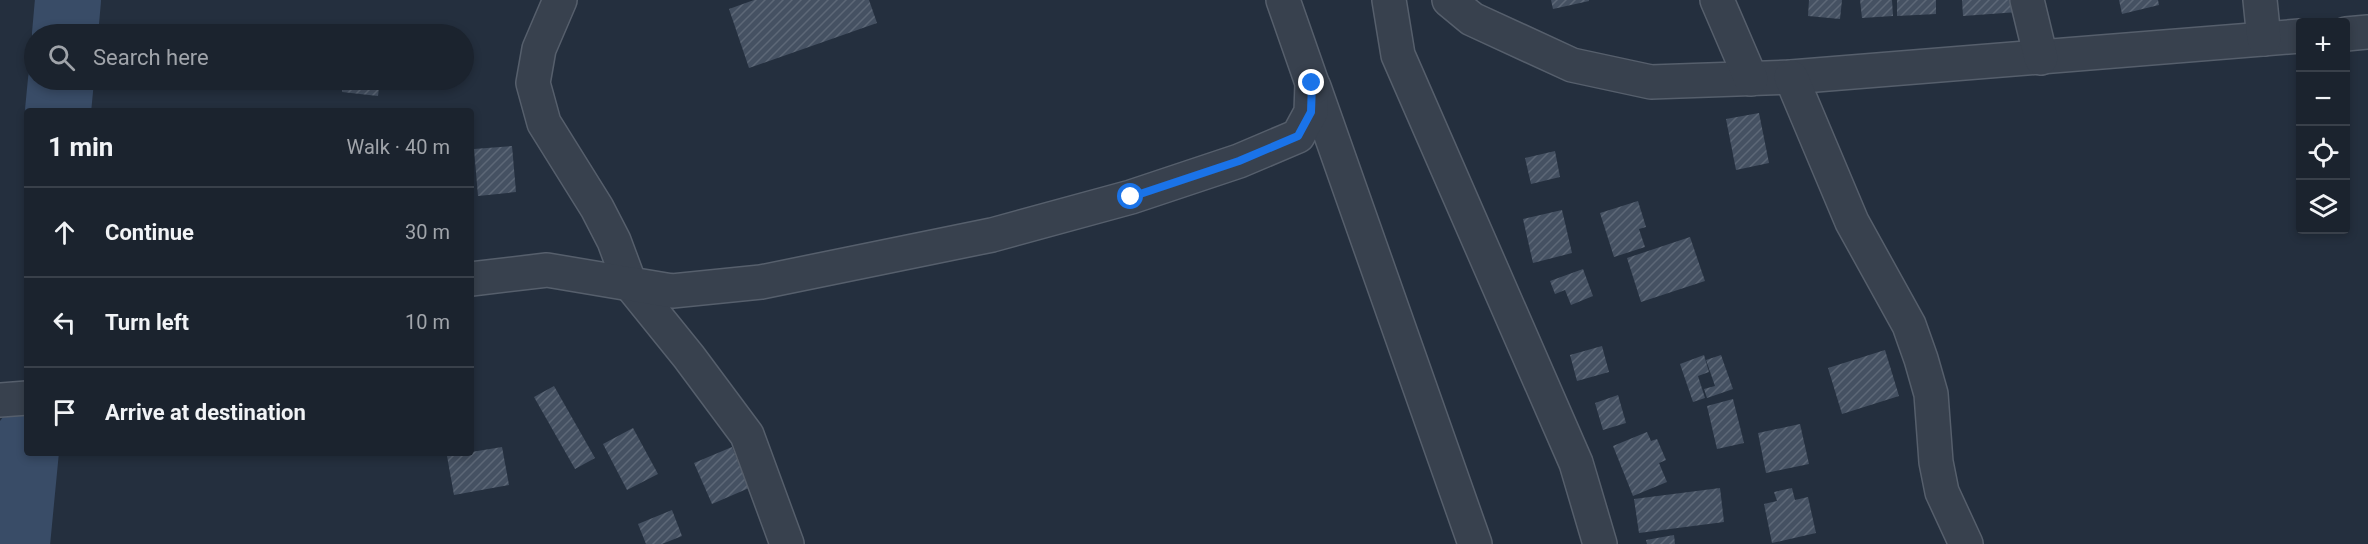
<!DOCTYPE html>
<html lang="en">
<head>
<meta charset="utf-8">
<style>
	:root { --surface:#1b232e; --page:#242b36; --text:#f1f3f6; --muted:#a0a4aa; --line:#39404a }
	body { margin:0; font-family:Roboto,sans-serif; background:var(--page); color:var(--text) }
	.controls { position:absolute; right:18px; top:18px; display:grid; overflow:hidden; border-radius:6px; box-shadow:0 3px 9px #0003 }
	.controls button { width:54px; height:54px; display:grid; place-items:center; padding:0; border:0; border-bottom:2px solid var(--line); background:var(--surface); color:var(--text); font:30px sans-serif }
	.stop { position:absolute; width:18px; height:18px; margin:-14px; border:4px solid #1a73e8; border-radius:50%; background:#fff }
	.stop.end { background:#1a73e8; border-color:#fff; box-shadow:0 2px 6px #0008 }
	.list { margin:0; padding:0; list-style:none }
	h2 { display:flex; justify-content:space-between; align-items:center; height:78px; margin:0; padding:0 24px; font-size:26px }
	h2 small { font-size:20px; font-weight:400; color:var(--muted) }
	.list li { display:grid; grid-template-columns:39px 1fr auto; gap:18px; align-items:center; box-sizing:border-box; height:90px; padding:0 24px; border-top:2px solid var(--line) }
	.list b { display:block; font-size:22px; white-space:nowrap }
	.list em { font-size:20px; font-style:normal; color:var(--muted) }
	.icon { flex:none; width:33px; height:33px; fill:none; stroke:currentColor; stroke-width:2; stroke-linecap:round; stroke-linejoin:round }
	.map { position:relative; flex:none; width:2368px; height:544px; overflow:hidden }
	.search { position:absolute; background:var(--surface); box-shadow:0 3px 9px #0003; left:24px; top:24px; width:450px; height:66px; display:flex; align-items:center; gap:15px; box-sizing:border-box; padding:0 21px; border-radius:33px; color:var(--muted); font-size:22px }
	.panel { position:absolute; background:var(--surface); box-shadow:0 3px 9px #0003; left:24px; top:108px; width:450px; height:348px; border-radius:6px }
	.map>svg:first-child { display:block }
	.lines { fill:none; stroke-linecap:round; stroke-linejoin:round }
	.river { stroke:#394c67; stroke-width:66 }
	.building { fill:url(#building-hatch) }
	.street-casing { stroke:#565f6c; stroke-width:36 }
	.street { stroke:#38414e; stroke-width:33 }
	.route { stroke:#1a73e8; stroke-width:8 }
</style>
</head>
<body>
<div class="map">
<svg width="2368" height="544" viewBox="0 0 2368 544">
	<defs>
		<pattern id="building-hatch" width="6" height="6" patternUnits="userSpaceOnUse" patternTransform="scale(1.5)"><rect width="6" height="6" fill="#455162"/><path d="M-1 1l2-2M0 6l6-6M5 7l2-2" fill="none" stroke="#5d6877"/></pattern>
	</defs>
	<rect width="100%" height="100%" fill="#242f3e"/>
	<g class="lines">
		<g class="river">
			<polyline points="65,34 68,0"/>
			<polyline points="58,111 61,80"/>
			<polyline points="17,544 27,440"/>
		</g>
	</g>
	<g class="building">
		<polygon points="754,0 869,0 877,23 749,68 729,9"/>
		<polygon points="1551,0 1589,0 1589,1 1553,9"/>
		<polygon points="1809,0 1842,0 1840,19 1808,16"/>
		<polygon points="1860,0 1892,0 1893,16 1862,18"/>
		<polygon points="1897,0 1936,0 1936,14 1897,16"/>
		<polygon points="1962,0 2017,0 2018,12 1963,16"/>
		<polygon points="2119,0 2158,0 2159,5 2122,14"/>
		<polygon points="343,80 380,80 378,96 342,92"/>
		<polygon points="1759,113 1769,163 1736,170 1726,119"/>
		<polygon points="512,146 516,192 478,196 474,149"/>
		<polygon points="1555,151 1560,177 1531,184 1525,158"/>
		<polygon points="1638,201 1646,227 1639,229 1645,247 1614,257 1600,213"/>
		<polygon points="1562,210 1572,253 1533,263 1523,219"/>
		<polygon points="1690,237 1705,281 1641,302 1627,258"/>
		<polygon points="1583,269 1593,296 1571,305 1565,290 1555,294 1550,281"/>
		<polygon points="1602,346 1609,372 1577,381 1570,355"/>
		<polygon points="1885,350 1899,396 1842,414 1828,368"/>
		<polygon points="1704,355 1709,372 1698,376 1705,398 1693,402 1680,364"/>
		<polygon points="1721,355 1733,389 1707,398 1704,389 1715,386 1706,360"/>
		<polygon points="554,386 595,458 575,469 534,397"/>
		<polygon points="1618,395 1626,423 1603,430 1595,403"/>
		<polygon points="1733,399 1744,443 1717,449 1707,406"/>
		<polygon points="1800,424 1809,464 1766,473 1758,433"/>
		<polygon points="633,428 658,474 627,490 603,444"/>
		<polygon points="1647,432 1651,441 1657,439 1666,460 1659,463 1667,482 1633,496 1613,446"/>
		<polygon points="502,447 509,485 454,495 447,456"/>
		<polygon points="732,447 749,488 712,504 694,463"/>
		<polygon points="1720,488 1724,522 1639,533 1634,499"/>
		<polygon points="1792,488 1795,500 1808,497 1816,533 1772,543 1764,504 1777,501 1774,492"/>
		<polygon points="672,510 682,536 662,544 646,544 638,524"/>
		<polygon points="1674,535 1675,544 1647,544 1646,540"/>
	</g>
	<g class="lines">
		<defs>
			<g id="street">
				<polyline points="560,0 539,49 533,83 544,123 597,208 614,241 630,284 689,357 747,435 787,544"/>
				<polyline points="1389,0 1398,55 1576,463 1600,544"/>
				<polyline points="1449,0 1472,19 1572,65 1651,82 1791,77 2300,36"/>
				<polyline points="1717,0 1751,79"/>
				<polyline points="2027,0 2041,58"/>
				<polyline points="2260,0 2264,39"/>
				<polyline points="2346,34 2368,32"/>
				<polyline points="1791,77 1852,222 1909,325 1921,359 1931,394 1936,462 1942,492 1966,544"/>
				<polyline points="1314,87 1475,544"/>
				<polyline points="471,279 547,270 672,291 761,282 992,235 1131,197 1239,161 1298,136 1311,112 1312,83 1283,0"/>
				<polyline points="0,400 27,398"/>
			</g>
		</defs>
		<use href="#street" class="street-casing"/>
		<use href="#street" class="street"/>
	</g>
	<g class="lines">
		<polyline class="route" points="1131,197 1239,161 1298,136 1311,112 1312,83"/>
	</g>
</svg>
<div class="controls">
<button>+</button>
<button>−</button>
<button><svg class="icon" aria-label="locate" viewBox="0 0 24 24"><circle cx="12" cy="12" r="6"/><path d="M12 2v4M12 18v4M2 12h4M18 12h4"/></svg></button>
<button><svg class="icon" aria-label="layers" viewBox="0 0 24 24"><path d="M12 4l9 5-9 5-9-5zM3 14l9 5 9-5"/></svg></button>
</div>
<div class="stop" style="left:1131px;top:197px"></div>
<div class="stop end" style="left:1312px;top:83px"></div>
<div class="search"><svg class="icon" aria-label="search" viewBox="0 0 24 24"><circle cx="10" cy="10" r="6"/><path d="M15 15l6 6"/></svg>Search here</div>
<section class="panel">
<h2>1 min<small>Walk · 40 m</small></h2>
<ul class="list">
<li><svg class="icon" aria-label="ahead" viewBox="0 0 24 24"><path d="M12 20V5M6 11l6-6 6 6"/></svg><div><b>Continue</b></div><em>30 m</em></li>
<li><svg class="icon" aria-label="left" viewBox="0 0 24 24"><path d="M17 20v-9H6M10 6l-5 5 5 5"/></svg><div><b>Turn left</b></div><em>10 m</em></li>
<li><svg class="icon" aria-label="arrive" viewBox="0 0 24 24"><path d="M6 21V4h12l-3 4 3 4H6"/></svg><div><b>Arrive at destination</b></div></li>
</ul>
</section>
</div>
</body>
</html>
